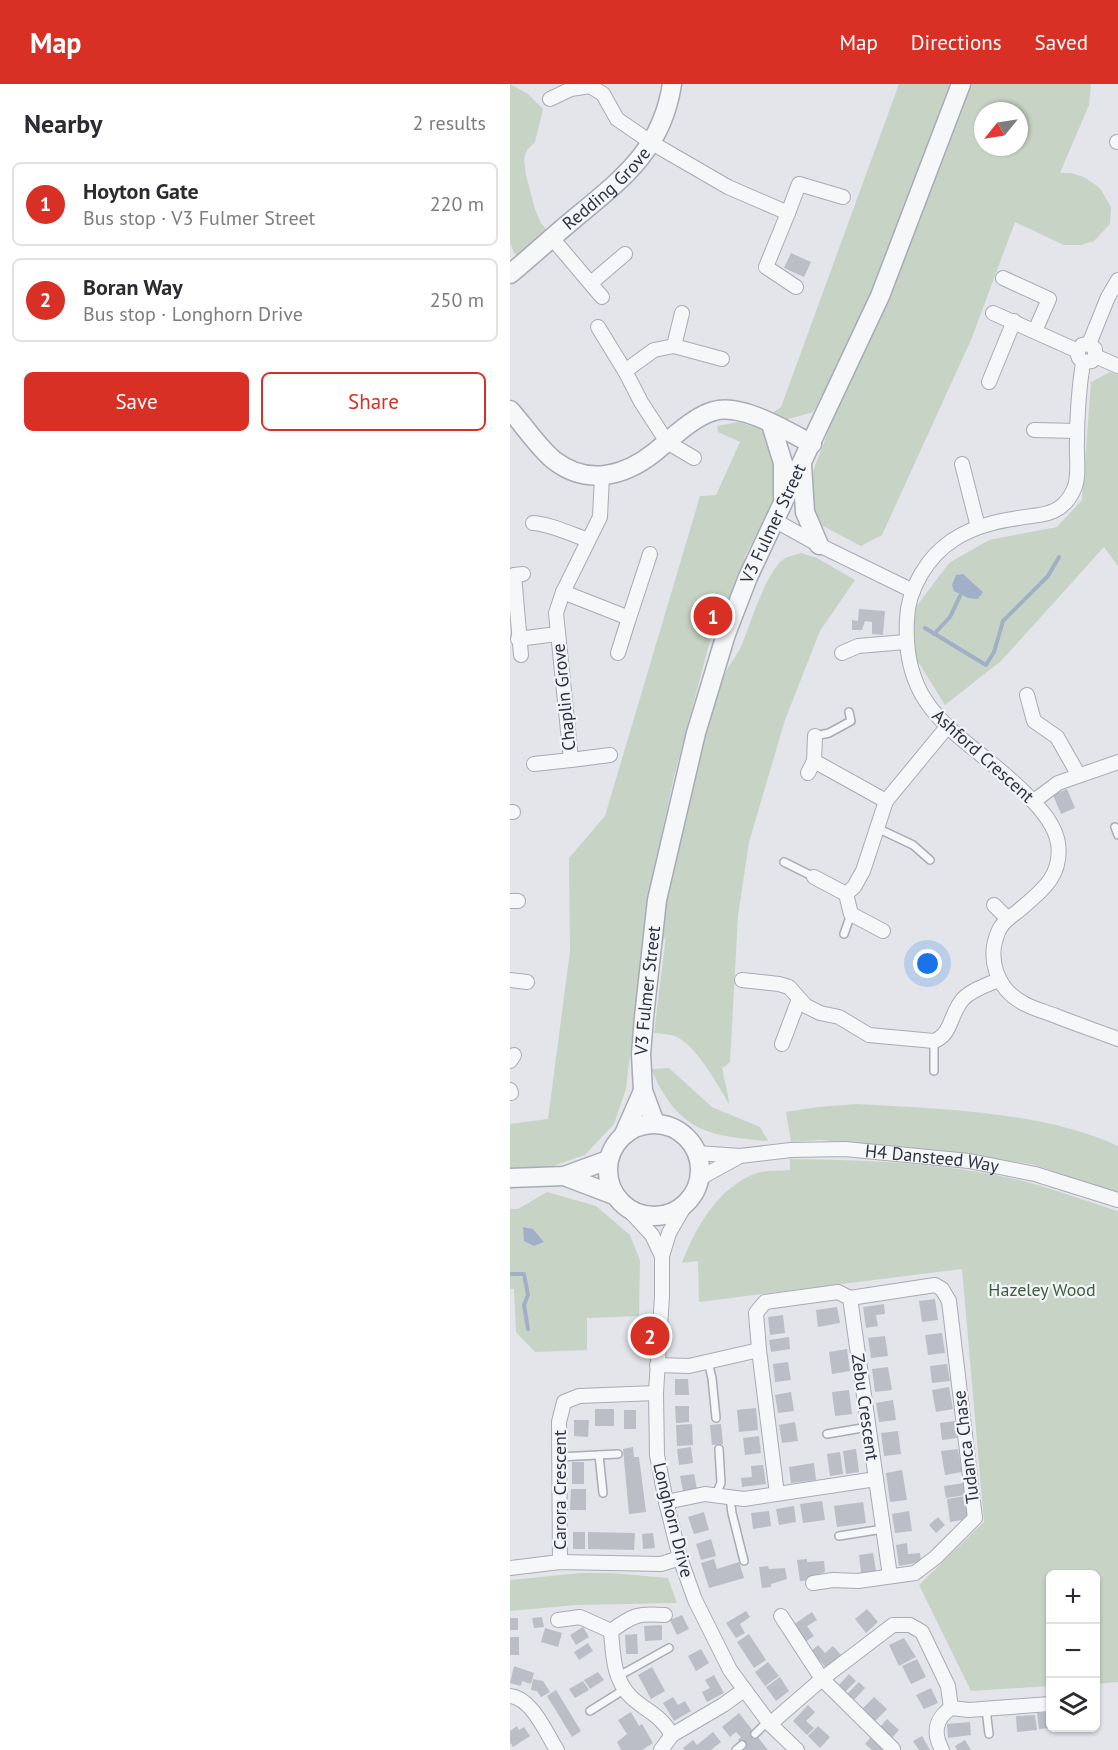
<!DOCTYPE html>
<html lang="en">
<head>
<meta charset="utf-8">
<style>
	:root { --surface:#fff; --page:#f7f7f7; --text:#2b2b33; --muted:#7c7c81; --line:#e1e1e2; --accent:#d93025 }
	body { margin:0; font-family:"PT Sans",sans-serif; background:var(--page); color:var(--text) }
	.controls { position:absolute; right:18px; bottom:18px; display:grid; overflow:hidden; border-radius:9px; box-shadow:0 2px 4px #0004 }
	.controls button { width:54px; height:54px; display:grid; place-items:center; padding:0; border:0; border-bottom:2px solid var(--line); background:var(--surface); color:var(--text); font:30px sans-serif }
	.compass { position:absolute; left:464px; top:18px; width:54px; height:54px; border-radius:50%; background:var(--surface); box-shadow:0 2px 4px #0004; rotate:240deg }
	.you { position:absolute; left:418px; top:880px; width:21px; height:21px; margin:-15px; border:4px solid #fff; border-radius:50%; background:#1a73e8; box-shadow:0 0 0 9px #1a73e833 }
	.badge { display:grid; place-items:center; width:39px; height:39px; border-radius:50%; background:var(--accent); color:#fff; font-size:20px; font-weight:700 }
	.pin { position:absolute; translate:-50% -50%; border:3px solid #fff; box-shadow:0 2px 6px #0006 }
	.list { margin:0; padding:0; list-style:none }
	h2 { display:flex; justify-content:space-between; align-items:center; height:78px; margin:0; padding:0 24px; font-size:26px }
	h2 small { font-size:20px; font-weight:400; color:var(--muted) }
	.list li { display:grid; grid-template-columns:39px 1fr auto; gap:18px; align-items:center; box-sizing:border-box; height:84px; margin:0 12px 12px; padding:0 12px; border:2px solid var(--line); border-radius:9px }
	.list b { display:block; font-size:22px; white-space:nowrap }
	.list p { margin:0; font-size:20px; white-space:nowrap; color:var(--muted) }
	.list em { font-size:20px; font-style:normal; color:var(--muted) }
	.actions { display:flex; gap:12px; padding:18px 24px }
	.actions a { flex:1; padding:14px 0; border:2px solid var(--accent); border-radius:9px; text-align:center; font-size:21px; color:var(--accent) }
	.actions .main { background:var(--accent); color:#fff }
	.icon { flex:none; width:33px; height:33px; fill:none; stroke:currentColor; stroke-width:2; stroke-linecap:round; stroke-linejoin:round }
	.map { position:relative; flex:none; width:608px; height:1666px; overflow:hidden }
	header { display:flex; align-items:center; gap:36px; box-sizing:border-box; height:84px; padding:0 30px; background:var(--accent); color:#fff }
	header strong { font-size:28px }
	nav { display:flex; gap:33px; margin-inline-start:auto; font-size:21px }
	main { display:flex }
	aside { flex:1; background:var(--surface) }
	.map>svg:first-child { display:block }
	.green { fill:#c7d4c5; fill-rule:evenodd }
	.water { fill:#a1afc8 }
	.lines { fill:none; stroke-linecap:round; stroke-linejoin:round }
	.stream { stroke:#a1afc8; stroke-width:4 }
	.building { fill:#bbbec7 }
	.service-casing { stroke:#a8abb5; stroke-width:10 }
	.minor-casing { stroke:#a8abb5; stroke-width:16 }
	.tertiary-casing { stroke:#a8abb5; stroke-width:21 }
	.service { stroke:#f6f7f9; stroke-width:7 }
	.minor { stroke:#f6f7f9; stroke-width:14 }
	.tertiary { stroke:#f6f7f9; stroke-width:18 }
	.labels { text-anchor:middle; stroke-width:4.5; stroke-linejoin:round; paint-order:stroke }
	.street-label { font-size:18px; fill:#2c3142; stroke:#f3f4f8 }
	.park-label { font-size:18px; fill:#3c5d3a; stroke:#f3f4f8 }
</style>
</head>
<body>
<header>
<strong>Map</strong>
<nav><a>Map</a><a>Directions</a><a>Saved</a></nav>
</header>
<main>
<aside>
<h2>Nearby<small>2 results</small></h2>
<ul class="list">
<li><span class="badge">1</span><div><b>Hoyton Gate</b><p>Bus stop · V3 Fulmer Street</p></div><em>220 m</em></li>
<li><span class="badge">2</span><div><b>Boran Way</b><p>Bus stop · Longhorn Drive</p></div><em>250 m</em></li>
</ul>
<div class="actions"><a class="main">Save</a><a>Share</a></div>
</aside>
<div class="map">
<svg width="608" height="1666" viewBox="0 0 608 1666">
	<rect width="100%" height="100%" fill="#e3e5eb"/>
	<g class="green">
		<polygon points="0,0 18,10 33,25 25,58 17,66 14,75 16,91 25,125 31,139 39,149 9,180 0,159"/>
		<path d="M389 0H581L579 21 550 89H561L574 93 590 104 601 123 600 140 584 157 571 161H554L505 138 461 256 372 451 351 462 311 441V435L310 445 300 423 302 390 368 217 303 328 261 340 252 336 271 323ZM473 27H509V63H473Z"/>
		<polygon points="600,288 608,291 608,482 594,463 491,577 435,621 400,565 406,523 439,479 479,456 547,443 572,416 581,298"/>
		<polygon points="228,338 250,345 264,360 266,410 250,452 246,451 234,474 239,476 201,553 164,693 139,808 116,1005 104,1040 75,1071 34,1085 0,1087 0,1040 38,1035 60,867 59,774 95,732 190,412 206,411 230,358 208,348 207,342"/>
		<path d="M291 469 307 474 345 496 310 547 275 636 239 758 228 832 220 978 213 984 212 980C213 994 218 1006 219 1020 208 1001 187 963 167 953 161 950 151 950 144 949L156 852 148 868C158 775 180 679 214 592 218 582 225 574 230 565 239 545 256 486 274 475 278 472 286 471 291 469Z"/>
		<path d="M159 984 202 1023 250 1043 258 1057C195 1052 168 1046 141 985Z"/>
		<path d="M347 1020C430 1025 532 1027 608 1062V1109L522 1080 378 1062 310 1056 281 1058 276 1028 308 1023Z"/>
		<path d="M280 1075C360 1076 443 1079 521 1099 550 1107 579 1118 608 1127V1598L586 1600V1490H540V1602L461 1607 409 1501 474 1438 452 1185 189 1218 188 1177 172 1179C185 1144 209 1102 247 1089 257 1086 270 1087 280 1086Z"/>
		<polygon points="37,1108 86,1122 120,1151 130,1176 129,1232 77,1234 77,1266 25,1268 6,1248 4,1205 0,1205 0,1125 8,1125"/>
		<polygon points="71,1489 101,1489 158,1494 167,1519 67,1521 0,1527 0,1496"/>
	</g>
	<g class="water">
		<polygon points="453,490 473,508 468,515 458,514 444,507 442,501 446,491"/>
		<polygon points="13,1143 23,1145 34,1158 24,1162 14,1157"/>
	</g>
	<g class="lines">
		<g class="stream">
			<polyline points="415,544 476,581 484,568 493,537 538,492 549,473"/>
			<polyline points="424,550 440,533 450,512"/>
			<polyline points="0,1190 14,1190 18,1211 14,1221 18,1245"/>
		</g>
	</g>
	<g class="building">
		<polygon points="281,169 301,178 294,193 274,184"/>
		<polygon points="349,525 375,527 373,551 362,550 362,538 355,537 352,546 342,546 342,536 348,537"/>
		<polygon points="557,705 565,724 551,730 543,711"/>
		<polygon points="425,1215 428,1236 412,1238 409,1217"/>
		<polygon points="374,1220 375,1230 366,1231 368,1242 356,1244 353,1223"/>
		<polygon points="327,1223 330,1239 308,1243 306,1226"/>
		<polygon points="273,1231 275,1249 260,1251 258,1233"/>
		<polygon points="432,1249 435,1269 418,1271 415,1251"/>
		<polygon points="375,1252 378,1272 361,1274 358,1254"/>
		<polygon points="279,1253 280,1265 261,1268 259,1256"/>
		<polygon points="337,1265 340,1287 322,1290 319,1268"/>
		<polygon points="278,1278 281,1296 265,1298 263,1280"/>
		<polygon points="437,1280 440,1297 422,1299 420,1282"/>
		<polygon points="378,1283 382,1306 365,1308 362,1285"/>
		<polygon points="165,1295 178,1295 179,1311 165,1311"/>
		<polygon points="439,1303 443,1325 426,1328 422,1306"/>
		<polygon points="339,1306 342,1330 325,1332 322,1308"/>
		<polygon points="281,1308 284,1327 268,1329 265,1311"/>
		<polygon points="383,1316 386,1336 369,1338 366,1319"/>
		<polygon points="165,1322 179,1322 179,1338 166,1339"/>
		<polygon points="246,1324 248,1346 229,1348 227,1326"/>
		<rect x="85" y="1325" width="19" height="17"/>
		<rect x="114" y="1326" width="12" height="19"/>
		<polygon points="64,1336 79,1336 78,1353 64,1352"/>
		<polygon points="445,1337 447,1354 432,1356 430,1339"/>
		<polygon points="285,1338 288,1357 272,1359 269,1341"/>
		<polygon points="182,1340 183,1361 167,1362 166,1341"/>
		<polygon points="211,1340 213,1360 202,1361 200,1341"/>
		<polygon points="388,1347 391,1370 374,1372 371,1349"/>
		<polygon points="249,1352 251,1369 235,1371 233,1354"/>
		<polygon points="123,1363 124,1373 129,1373 136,1428 119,1430 113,1365"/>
		<polygon points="181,1363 183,1379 169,1381 167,1365"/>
		<polygon points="346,1365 349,1388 336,1390 333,1367"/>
		<polygon points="448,1365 452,1388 435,1391 431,1367"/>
		<polygon points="330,1368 333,1390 320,1392 317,1370"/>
		<rect x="62" y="1378" width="12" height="22"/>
		<polygon points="304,1379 306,1396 281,1399 279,1383"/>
		<polygon points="253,1381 256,1400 232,1403 231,1394 242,1393 241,1382"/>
		<polygon points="392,1386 397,1416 380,1418 376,1389"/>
		<polygon points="184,1390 187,1405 173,1407 170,1392"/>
		<polygon points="454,1399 456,1411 436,1414 434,1402"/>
		<polygon points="61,1405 76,1405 76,1426 60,1426"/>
		<polygon points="455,1412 458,1435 440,1438 437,1415"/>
		<polygon points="312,1417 315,1436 293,1439 290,1420"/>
		<polygon points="353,1418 356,1439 327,1443 324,1422"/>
		<polygon points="284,1422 286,1438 269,1441 266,1425"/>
		<polygon points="259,1427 261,1442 243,1445 241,1429"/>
		<polygon points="399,1427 402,1447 385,1449 382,1430"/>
		<polygon points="194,1428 199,1446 184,1450 178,1433"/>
		<polygon points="428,1433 435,1441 426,1449 419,1441"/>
		<rect x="63" y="1448" width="12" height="17"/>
		<polygon points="78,1448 125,1449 124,1466 78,1465"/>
		<polygon points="143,1449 145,1464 133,1465 132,1450"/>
		<polygon points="201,1455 206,1472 191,1476 186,1460"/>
		<polygon points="397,1459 398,1470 410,1469 411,1478 389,1482 386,1461"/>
		<polygon points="363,1469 366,1487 351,1489 349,1471"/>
		<polygon points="204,1475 207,1485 229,1478 234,1494 199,1504 191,1479"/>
		<polygon points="297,1475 297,1478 314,1477 315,1488 299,1493 300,1496 290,1497 287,1476"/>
		<polygon points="258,1482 259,1485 275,1484 277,1495 261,1500 261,1503 252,1504 249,1483"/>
		<polygon points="357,1525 368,1538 356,1549 345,1535"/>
		<polygon points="236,1527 240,1533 230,1540 235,1549 226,1554 216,1539"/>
		<polygon points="302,1528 307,1536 297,1542 304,1552 295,1558 283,1541"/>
		<polygon points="172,1531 179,1545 167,1551 160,1536"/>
		<polygon points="32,1533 34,1543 24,1544 22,1534"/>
		<rect x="0" y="1534" width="8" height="12"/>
		<polygon points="152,1541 152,1556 135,1557 134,1542"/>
		<polygon points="73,1543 79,1553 66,1561 60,1551"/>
		<polygon points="35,1544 52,1549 48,1563 31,1558"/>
		<polygon points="127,1550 128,1570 116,1570 115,1551"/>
		<polygon points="239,1550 256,1576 244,1584 227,1558"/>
		<rect x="0" y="1553" width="9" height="18"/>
		<polygon points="394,1554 406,1573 389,1582 379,1561"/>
		<polygon points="78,1559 83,1567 69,1576 64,1568"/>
		<polygon points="308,1561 315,1569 323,1562 331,1571 316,1584 301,1567"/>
		<polygon points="191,1565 199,1579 186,1587 178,1572"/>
		<polygon points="407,1575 416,1593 401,1600 392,1582"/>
		<polygon points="258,1578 269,1592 255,1602 245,1588"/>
		<polygon points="4,1582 24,1589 21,1600 12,1597 11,1602 0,1599"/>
		<polygon points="142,1583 155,1607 141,1615 128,1591"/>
		<polygon points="88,1588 94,1596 80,1605 74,1596"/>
		<polygon points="339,1590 346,1597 335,1608 329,1601"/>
		<polygon points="204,1591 214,1609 197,1618 192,1608 200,1604 195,1596"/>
		<polygon points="270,1593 279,1607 266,1617 256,1603"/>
		<polygon points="23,1595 33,1597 40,1608 31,1613 27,1607 21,1606"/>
		<polygon points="73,1597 79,1606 65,1614 59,1605"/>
		<polygon points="349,1598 355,1604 344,1616 337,1610"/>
		<polygon points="421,1604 428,1619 414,1625 406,1611"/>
		<polygon points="46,1606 71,1647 62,1653 37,1612"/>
		<polygon points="163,1613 168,1621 175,1617 181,1627 164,1637 153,1619"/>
		<polygon points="364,1613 377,1625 365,1637 352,1625"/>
		<polygon points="586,1613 587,1613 590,1638 586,1639"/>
		<polygon points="298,1621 305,1628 296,1637 304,1644 297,1651 283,1637"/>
		<polygon points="121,1628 129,1642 132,1640 143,1659 132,1666 111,1666 107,1658 117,1650 108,1636"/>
		<polygon points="540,1628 540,1644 529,1645 527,1629"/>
		<polygon points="229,1629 258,1666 236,1666 228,1656 231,1653 226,1648 220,1653 212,1643"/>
		<polygon points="525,1631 527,1646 507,1648 506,1632"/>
		<polygon points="377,1635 389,1646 382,1654 370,1643"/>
		<polygon points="460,1638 461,1651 438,1654 437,1640"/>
		<polygon points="7,1642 9,1646 14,1643 20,1652 3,1663 0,1658 0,1647"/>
		<polygon points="308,1642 320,1653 310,1664 298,1652"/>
		<polygon points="203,1648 211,1658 201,1666 175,1666 173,1664 183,1656 187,1661"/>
		<polygon points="362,1652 377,1666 362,1666 355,1660"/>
		<polygon points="412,1652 420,1666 409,1666 403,1657"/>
		<polygon points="455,1656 461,1666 447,1666 445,1662"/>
	</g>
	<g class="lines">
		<defs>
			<g id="service">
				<polyline points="305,652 319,649 341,637 339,628"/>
				<polyline points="605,743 608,751"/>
				<polyline points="367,744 403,761 420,776"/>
				<polyline points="274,778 304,793"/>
				<polyline points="334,850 341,830"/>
				<polyline points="424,957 424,987"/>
				<polyline points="198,1278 202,1294 206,1334"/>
				<polyline points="317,1350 358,1343"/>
				<polyline points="89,1371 93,1409"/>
				<polyline points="48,1373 108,1370"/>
				<polyline points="206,1410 211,1399 209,1365"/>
				<polyline points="220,1414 222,1429 234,1477"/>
				<polyline points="329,1452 373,1445"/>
				<polyline points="107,1593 159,1564"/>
				<polyline points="476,1625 479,1650"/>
				<polyline points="80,1627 115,1605"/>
				<polyline points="245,1650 258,1637"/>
				<polyline points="226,1666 232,1661"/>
			</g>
			<g id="minor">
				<polyline points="40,15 61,5 80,2 93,10 107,35 142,59 218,103 278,129 256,183 286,203"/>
				<polyline points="607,58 608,58"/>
				<polyline points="278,129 289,100 333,113"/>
				<polyline points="42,154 92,213"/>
				<polyline points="493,194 539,215 525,247"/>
				<polyline points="81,199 115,170"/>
				<polyline points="483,229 568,267"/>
				<polyline points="88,243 115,287 131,318 157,358 184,374"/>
				<path d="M579 260 572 261 567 268 569 274 573 278C569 304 567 331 567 358 566 372 570 392 564 405 557 421 546 429 529 431 499 435 468 439 443 456 418 472 398 505 397 535 391 635 459 651 518 712 531 725 545 741 548 759 553 793 530 808 507 828 501 832 494 838 490 844 475 874 487 906 515 920 524 925 536 928 546 932 566 940 587 947 608 955"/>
				<polyline points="579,260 598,213 608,196"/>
				<polyline points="164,262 172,229"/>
				<polyline points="585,272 608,282"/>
				<polyline points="573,278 582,277 585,272 585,265 579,260"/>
				<polyline points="115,287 144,266 164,262 212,275"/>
				<polyline points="479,298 504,237"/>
				<polyline points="524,346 567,347"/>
				<polyline points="452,380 468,443"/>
				<polyline points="264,436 309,461 403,507"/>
				<path d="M23 439C40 440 61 450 78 456"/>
				<polyline points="53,508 119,534 108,569"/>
				<polyline points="119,534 140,470"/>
				<polyline points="8,555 47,550"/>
				<polyline points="332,569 348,562 395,558"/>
				<polyline points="11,571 4,491 13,490"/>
				<polyline points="517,611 524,637 547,653 568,690"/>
				<polyline points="61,676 100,671"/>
				<polyline points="304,677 376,717"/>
				<polyline points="24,680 61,676 46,529 53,508 90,433 92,392"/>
				<polyline points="298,689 304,677 305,652"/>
				<polyline points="524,717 548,699 608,678"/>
				<polyline points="0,728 3,728"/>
				<polyline points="304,793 336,810"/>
				<polyline points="0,817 8,817"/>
				<polyline points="484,821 498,835"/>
				<polyline points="373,847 341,830 336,810 344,803 353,787 376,717 437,643"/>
				<polyline points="0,896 17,898"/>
				<path d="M232 896 269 900 279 903 296 922 310 929 329 933 359 951 424 957C442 951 440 929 453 915 461 906 477 901 488 896"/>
				<polyline points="272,960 289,915"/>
				<polyline points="0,977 4,971"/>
				<polyline points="0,1006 1,1009"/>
				<path id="s1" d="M187 1069 230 1072 281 1066 335 1065 459 1077 525 1090 608 1116"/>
				<polyline points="190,1094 230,1072"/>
				<polyline points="175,1121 159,1149 152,1172 152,1212 146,1309 147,1371 156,1418 170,1474 185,1516 220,1586 260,1640 287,1666"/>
				<polyline points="119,1126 142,1151 152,1172"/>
				<polyline points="147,1281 179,1282 249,1266"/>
				<polyline points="366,1395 380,1492"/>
				<polyline points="156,1418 195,1410 234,1415 366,1395 340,1214 328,1208 255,1218 246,1229 249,1266 267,1410"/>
				<polyline points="50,1478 49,1338 54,1318 69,1312 146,1309"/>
				<polyline points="0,1484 50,1478 151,1480 170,1474"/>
				<polyline points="303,1499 323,1496 348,1497 405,1489 426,1473 465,1434 439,1217 432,1205 425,1201 340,1214"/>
				<polyline points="271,1532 312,1595 383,1665"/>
				<path d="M48 1536 70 1533 101 1547C123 1531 128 1529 155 1531"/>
				<path d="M101 1547C103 1570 103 1595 121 1613 137 1628 150 1630 162 1651"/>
				<path d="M0 1612C22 1614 36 1649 47 1666"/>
				<polyline points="260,1640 312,1595 383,1541 400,1541 412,1548 438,1602 441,1624"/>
				<polyline points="151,1666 162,1651 213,1621 234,1606"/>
				<path d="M432 1666C423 1649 425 1635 441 1624L459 1626 540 1620"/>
			</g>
			<g id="tertiary">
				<path id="s2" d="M0 190C22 172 42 153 64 135 112 95 152 66 162 0"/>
				<path d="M0 326C13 340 30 366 45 377 78 402 115 392 145 368 161 355 184 332 204 327 232 319 277 347 302 360"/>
				<polyline points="261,340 273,379 273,413"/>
				<polyline points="292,381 295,428 309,461"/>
				<path id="s3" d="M145 1039 133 1007 131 970 134 933 147 816 186 649 216 550 238 493 370 212 451 0"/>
				<circle cx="144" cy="1086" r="46"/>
				<polyline points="114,1050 133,1007"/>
				<polyline points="54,1092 104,1111"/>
				<polyline points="0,1094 54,1092 98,1076"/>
			</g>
		</defs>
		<use href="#service" class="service-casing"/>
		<use href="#minor" class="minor-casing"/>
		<use href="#tertiary" class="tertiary-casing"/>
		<use href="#service" class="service"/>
		<use href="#minor" class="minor"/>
		<use href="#tertiary" class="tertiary"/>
	</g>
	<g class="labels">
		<g class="street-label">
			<text dy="6" stroke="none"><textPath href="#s2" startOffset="129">Redding Grove</textPath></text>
			<text dy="6" stroke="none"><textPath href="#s3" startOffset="621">V3 Fulmer Street</textPath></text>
			<text transform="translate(54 613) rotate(-96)" y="6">Chaplin Grove</text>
			<text transform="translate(473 672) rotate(42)" y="6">Ashford Crescent</text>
			<text dy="6" stroke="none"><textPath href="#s3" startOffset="135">V3 Fulmer Street</textPath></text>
			<text dy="6" stroke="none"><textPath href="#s1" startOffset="236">H4 Dansteed Way</textPath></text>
			<text transform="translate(355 1323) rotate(82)" y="6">Zebu Crescent</text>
			<text transform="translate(456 1363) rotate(-97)" y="6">Tudanca Chase</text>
			<text transform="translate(50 1406) rotate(-90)" y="6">Carora Crescent</text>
			<text transform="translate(163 1436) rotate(76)" y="6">Longhorn Drive</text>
		</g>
		<g class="park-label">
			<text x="532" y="1212">Hazeley Wood</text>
		</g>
	</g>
</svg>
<div class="controls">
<button>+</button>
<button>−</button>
<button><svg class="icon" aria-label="layers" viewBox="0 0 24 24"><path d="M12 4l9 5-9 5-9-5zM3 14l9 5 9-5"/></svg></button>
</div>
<svg class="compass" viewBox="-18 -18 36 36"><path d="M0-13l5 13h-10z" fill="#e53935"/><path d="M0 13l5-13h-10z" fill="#7c7c81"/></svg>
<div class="you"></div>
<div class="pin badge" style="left:203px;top:532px">1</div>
<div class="pin badge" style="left:140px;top:1252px">2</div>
</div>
</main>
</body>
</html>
